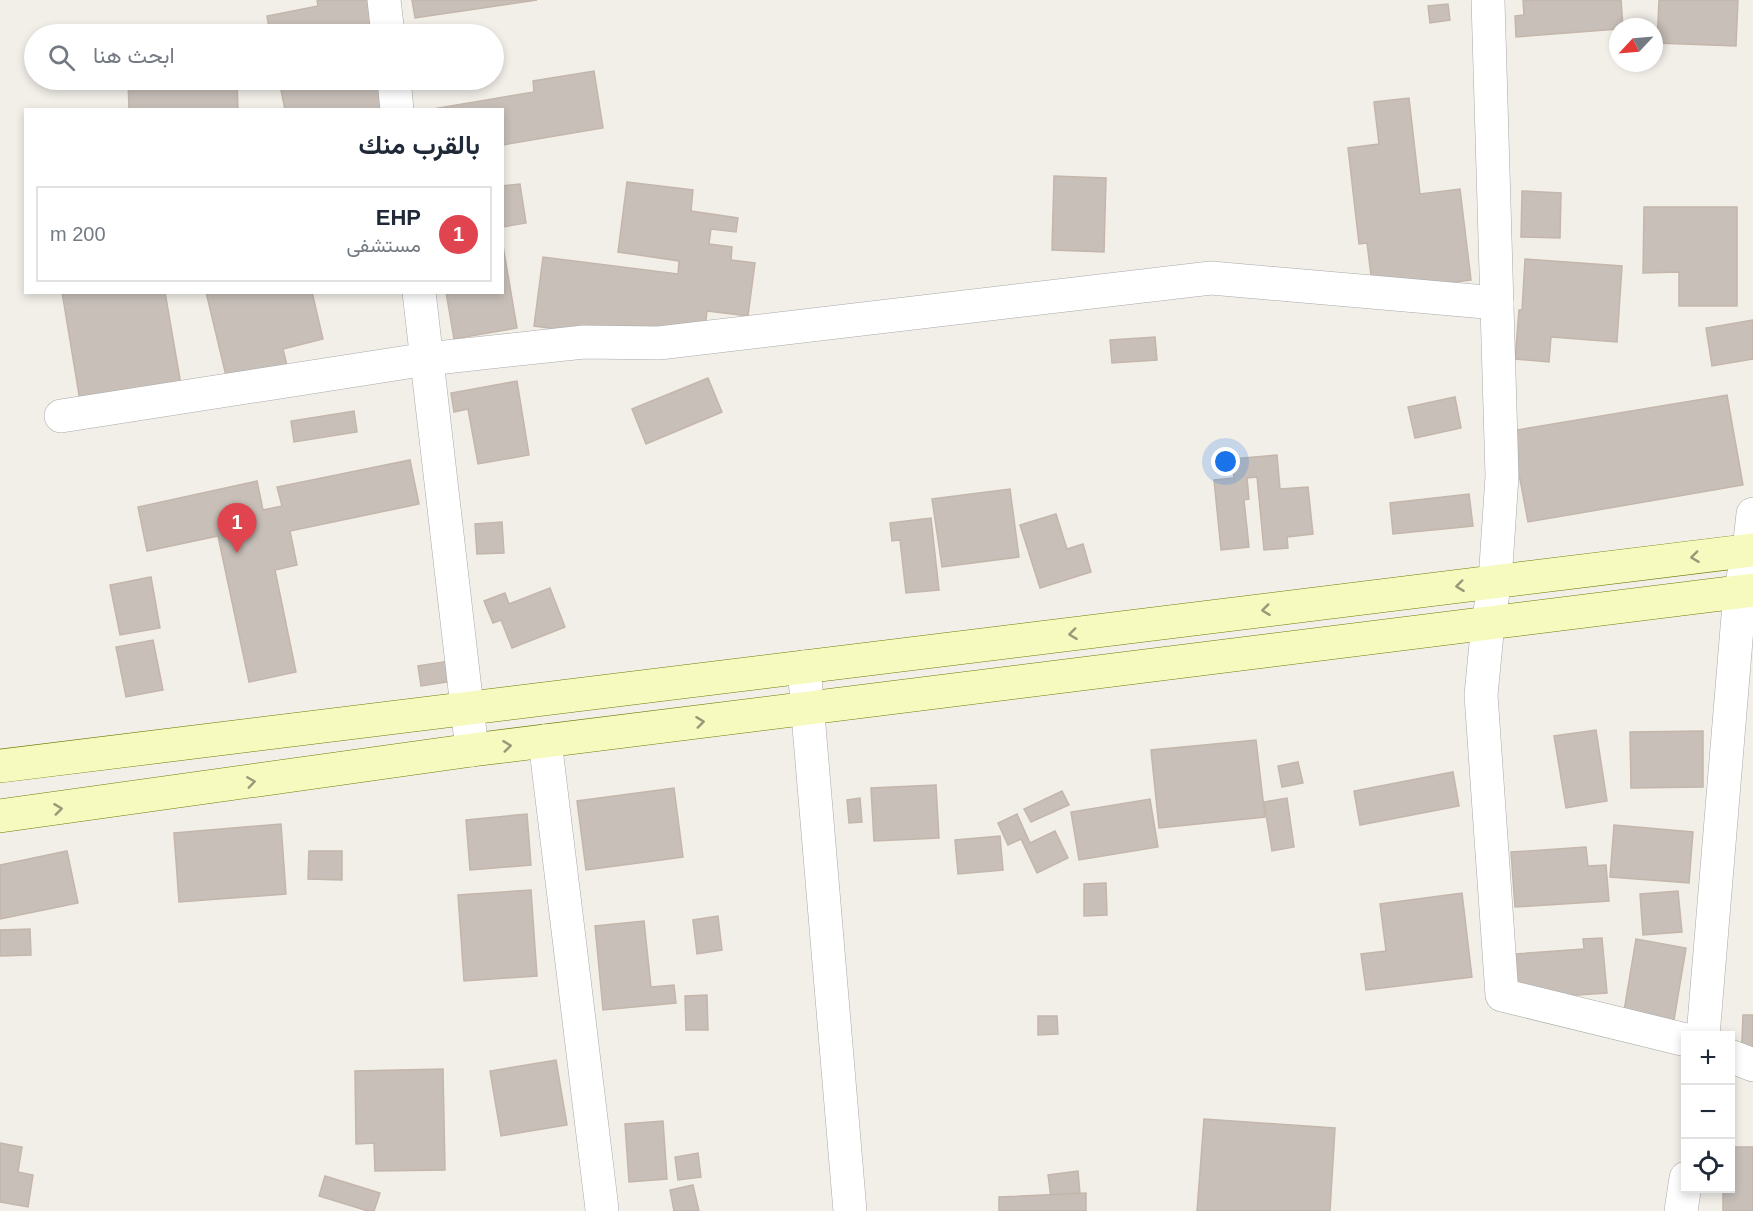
<!DOCTYPE html>
<html lang="ar">
<head>
<meta charset="utf-8">
<style>
	:root { --surface:#fff; --page:#f2f2f3; --text:#1f2937; --muted:#747a83; --line:#e0e1e3; --accent:#d40000 }
	body { margin:0; font-family:Arial,Vazirmatn,sans-serif; background:var(--page); color:var(--text); direction:rtl }
	.controls { position:absolute; right:18px; bottom:18px; display:grid; overflow:hidden; border-radius:0px; box-shadow:0 3px 9px #0003 }
	.controls button { width:54px; height:54px; display:grid; place-items:center; padding:0; border:0; border-bottom:2px solid var(--line); background:var(--surface); color:var(--text); font:30px sans-serif }
	.compass { position:absolute; left:1609px; top:18px; width:54px; height:54px; border-radius:50%; background:var(--surface); box-shadow:0 3px 9px #0003; rotate:244deg }
	.you { position:absolute; left:1226px; top:462px; width:21px; height:21px; margin:-15px; border:4px solid #fff; border-radius:50%; background:#1a73e8; box-shadow:0 0 0 9px #1a73e833 }
	.badge { display:grid; place-items:center; width:39px; height:39px; border-radius:50%; background:var(--accent); color:#fff; font-size:20px; font-weight:700 }
	.pin { position:absolute; translate:-50% -50px; filter:drop-shadow(0 2px 3px #0008) }
	.pin::after { content:''; position:absolute; top:32px; width:21px; height:18px; background:inherit; clip-path:polygon(0 0,100% 0,50% 100%) }
	.list { margin:0; padding:0; list-style:none }
	h2 { display:flex; justify-content:space-between; align-items:center; height:78px; margin:0; padding:0 24px; font-size:26px }
	h2 small { font-size:20px; font-weight:400; color:var(--muted) }
	.list li { display:grid; grid-template-columns:39px 1fr auto; gap:18px; align-items:center; box-sizing:border-box; height:96px; margin:0 12px 12px; padding:0 12px; border:2px solid var(--line); border-radius:0px }
	.list b { display:block; font-size:22px; white-space:nowrap }
	.list p { margin:0; font-size:20px; white-space:nowrap; color:var(--muted) }
	.list em { font-size:20px; font-style:normal; color:var(--muted) }
	.icon { flex:none; width:33px; height:33px; fill:none; stroke:currentColor; stroke-width:2; stroke-linecap:round; stroke-linejoin:round }
	.map { position:relative; flex:none; width:1753px; height:1211px; overflow:hidden; direction:ltr }
	.search { position:absolute; background:var(--surface); box-shadow:0 3px 9px #0003; left:24px; top:24px; width:480px; height:66px; display:flex; align-items:center; gap:15px; box-sizing:border-box; padding:0 21px; border-radius:33px; color:var(--muted); font-size:22px }
	.panel { position:absolute; background:var(--surface); box-shadow:0 3px 9px #0003; left:24px; top:108px; width:480px; height:186px; border-radius:0px; direction:rtl }
	.map>svg:first-child { display:block }
	.building { fill:#c7bfb8; stroke:#c4b6ab; stroke-width:1.5 }
	.lines { fill:none; stroke-linecap:round; stroke-linejoin:round }
	.street-casing { stroke:#a9a9a9; stroke-width:34 }
	.secondary-casing { stroke:#707d05; stroke-width:34 }
	.street { stroke:#fff; stroke-width:33 }
	.secondary { stroke:#f7fabf; stroke-width:33 }
	.oneway { stroke:#979978 }
</style>
</head>
<body>
<div class="map">
<svg width="1753" height="1211" viewBox="0 0 1753 1211">
	<rect width="100%" height="100%" fill="#f2efe9"/>
	<g class="building">
		<polygon points="317,0 370,0 376,34 270,34 267,16 318,6"/>
		<polygon points="412,0 537,0 415,18"/>
		<polygon points="1523,0 1621,0 1623,27 1618,27 1618,29 1516,37 1515,16 1524,15"/>
		<polygon points="1659,0 1738,0 1736,46 1657,43"/>
		<polygon points="1448,4 1450,20 1430,23 1428,6"/>
		<polygon points="594,71 603,128 502,145 502,110 427,110 534,92 533,81"/>
		<polygon points="128,80 237,80 238,110 129,110"/>
		<polygon points="279,80 385,80 391,110 285,110"/>
		<polygon points="1409,98 1420,194 1460,189 1471,280 1373,292 1367,243 1359,244 1348,148 1379,144 1374,102"/>
		<polygon points="1054,176 1106,178 1104,252 1052,250"/>
		<polygon points="627,182 693,190 691,211 738,218 736,232 711,229 709,244 732,247 731,260 755,263 748,316 707,311 705,328 677,324 674,344 534,326 543,257 678,274 679,261 618,252"/>
		<polygon points="520,184 526,223 502,227 502,186"/>
		<polygon points="1522,191 1561,193 1560,238 1521,237"/>
		<polygon points="1644,207 1737,207 1737,306 1679,306 1679,272 1643,273"/>
		<polygon points="502,240 517,328 454,339 446,292 502,292"/>
		<polygon points="1525,259 1622,266 1617,342 1551,337 1549,362 1515,359 1519,310 1522,310"/>
		<polygon points="62,292 165,292 181,385 80,401"/>
		<polygon points="206,292 312,292 323,339 283,349 287,366 227,380"/>
		<polygon points="1753,320 1753,359 1712,366 1706,328"/>
		<polygon points="1155,337 1157,360 1112,363 1110,340"/>
		<polygon points="708,378 722,412 646,444 632,409"/>
		<polygon points="517,381 529,455 478,464 468,409 454,412 451,393"/>
		<polygon points="1727,395 1743,485 1528,522 1511,431"/>
		<polygon points="1455,397 1461,428 1415,438 1408,407"/>
		<polygon points="354,411 357,432 294,442 291,421"/>
		<polygon points="1277,455 1280,489 1308,487 1313,534 1287,537 1288,548 1264,550 1257,477 1247,478 1249,499 1244,500 1249,547 1221,550 1214,480 1234,478 1232,459"/>
		<polygon points="410,460 419,504 290,531 297,565 275,570 296,672 249,682 218,536 147,551 138,507 257,481 263,510 282,506 277,487"/>
		<polygon points="1010,489 1019,557 942,567 932,499"/>
		<polygon points="1469,494 1473,526 1393,534 1390,503"/>
		<polygon points="1056,514 1067,549 1083,544 1091,572 1040,588 1020,525"/>
		<polygon points="931,518 939,590 906,593 900,540 892,541 890,523"/>
		<polygon points="502,522 504,553 477,554 475,524"/>
		<polygon points="151,577 160,628 120,635 110,585"/>
		<polygon points="550,588 565,627 512,648 501,620 493,623 484,601 505,593 509,604"/>
		<polygon points="153,640 163,690 126,697 116,647"/>
		<polygon points="450,661 453,681 421,686 418,666"/>
		<polygon points="1596,730 1607,801 1566,808 1554,736"/>
		<polygon points="1703,731 1703,787 1631,788 1630,732"/>
		<polygon points="1256,740 1265,817 1159,828 1151,750"/>
		<polygon points="1298,762 1303,783 1282,787 1278,766"/>
		<polygon points="1453,772 1459,806 1360,825 1354,791"/>
		<polygon points="936,785 939,838 874,841 871,788"/>
		<polygon points="674,788 683,857 586,870 577,801"/>
		<polygon points="1062,791 1069,805 1031,822 1024,809"/>
		<polygon points="860,798 862,822 849,823 847,800"/>
		<polygon points="1287,798 1294,847 1272,851 1264,802"/>
		<polygon points="1150,799 1158,847 1079,860 1071,812"/>
		<polygon points="527,814 531,865 470,870 466,820"/>
		<polygon points="1017,814 1030,843 1055,831 1068,858 1037,873 1021,839 1008,845 998,823"/>
		<polygon points="281,824 286,894 179,902 174,833"/>
		<polygon points="1614,825 1693,832 1689,883 1610,877"/>
		<polygon points="1000,836 1003,870 958,874 955,840"/>
		<polygon points="1586,847 1588,866 1606,865 1609,901 1515,907 1511,852"/>
		<polygon points="67,851 78,903 0,919 0,865"/>
		<polygon points="309,851 342,851 342,880 308,879"/>
		<polygon points="1106,883 1107,915 1084,916 1084,884"/>
		<polygon points="531,890 537,976 464,981 458,895"/>
		<polygon points="1678,891 1682,932 1643,935 1640,894"/>
		<polygon points="1462,893 1472,977 1366,990 1361,954 1386,951 1380,904"/>
		<polygon points="718,916 722,950 697,954 693,920"/>
		<polygon points="644,921 651,987 674,985 676,1003 603,1010 595,926"/>
		<polygon points="30,929 31,955 0,956 0,930"/>
		<polygon points="1602,938 1607,993 1518,999 1515,954 1584,949 1583,939"/>
		<polygon points="1636,939 1686,948 1673,1026 1623,1017"/>
		<polygon points="707,995 708,1030 686,1030 685,996"/>
		<polygon points="1743,1015 1753,1015 1753,1063 1741,1063"/>
		<polygon points="1038,1016 1057,1016 1058,1034 1038,1035"/>
		<polygon points="556,1060 567,1125 501,1136 490,1071"/>
		<polygon points="443,1069 445,1170 375,1171 374,1143 356,1144 355,1071"/>
		<polygon points="1204,1119 1335,1128 1330,1211 1197,1211"/>
		<polygon points="663,1121 667,1179 629,1182 625,1124"/>
		<polygon points="0,1143 22,1147 18,1172 33,1175 28,1207 0,1202"/>
		<polygon points="1730,1147 1753,1147 1753,1211 1723,1211 1723,1188 1730,1188"/>
		<polygon points="698,1153 701,1177 678,1180 675,1157"/>
		<polygon points="1078,1171 1080,1194 1051,1198 1048,1175"/>
		<polygon points="325,1176 380,1193 374,1211 368,1211 319,1196"/>
		<polygon points="693,1185 699,1211 674,1211 670,1190"/>
		<polygon points="1086,1193 1086,1211 999,1211 999,1197"/>
	</g>
	<g class="lines">
		<defs>
			<g id="street">
				<polyline points="384,0 388,34"/>
				<polyline points="1488,0 1502,476 1495,581 1488,623 1481,695 1502,995 1686,1040"/>
				<polyline points="394,80 397,110"/>
				<polyline points="419,292 472,750"/>
				<polyline points="61,416 427,359 584,342 659,343 1211,278 1497,303"/>
				<polyline points="804,667 850,1211"/>
				<polyline points="545,741 602,1209"/>
				<polyline points="1703,1036 1740,592 1749,550 1753,514"/>
				<polyline points="1730,1056 1753,1065"/>
				<polyline points="1681,1211 1686,1178"/>
			</g>
			<g id="secondary">
				<polyline points="0,766 1753,550"/>
				<polyline points="0,816 472,750 1753,590"/>
			</g>
		</defs>
		<use href="#street" class="street-casing"/>
		<use href="#secondary" class="secondary-casing"/>
		<use href="#street" class="street"/>
		<use href="#secondary" class="secondary"/>
	</g>
	<defs><path id="oneway-chevron" d="M-2-3.5L2.5 0L-2 3.5" fill="none" stroke-width="1.6" stroke-linecap="round" stroke-linejoin="round" transform="scale(1.5)"/></defs>
	<g class="oneway">
		<use href="#oneway-chevron" transform="translate(1695 557) rotate(173)"/>
		<use href="#oneway-chevron" transform="translate(1460 586) rotate(173)"/>
		<use href="#oneway-chevron" transform="translate(1266 610) rotate(173)"/>
		<use href="#oneway-chevron" transform="translate(1073 634) rotate(173)"/>
		<use href="#oneway-chevron" transform="translate(700 722) rotate(-7)"/>
		<use href="#oneway-chevron" transform="translate(507 746) rotate(-7)"/>
		<use href="#oneway-chevron" transform="translate(251 782) rotate(-8)"/>
		<use href="#oneway-chevron" transform="translate(58 809) rotate(-7)"/>
	</g>
</svg>
<div class="controls">
<button>+</button>
<button>−</button>
<button><svg class="icon" aria-label="locate" viewBox="0 0 24 24"><circle cx="12" cy="12" r="6"/><path d="M12 2v4M12 18v4M2 12h4M18 12h4"/></svg></button>
</div>
<svg class="compass" viewBox="-18 -18 36 36"><path d="M0-13l5 13h-10z" fill="#e53935"/><path d="M0 13l5-13h-10z" fill="#747a83"/></svg>
<div class="you"></div>
<div class="pin badge" style="left:237px;top:553px;background:#e0444e">1</div>
<div class="search"><svg class="icon" aria-label="search" viewBox="0 0 24 24"><circle cx="10" cy="10" r="6"/><path d="M15 15l6 6"/></svg>ابحث هنا</div>
<section class="panel">
<h2>بالقرب منك<small></small></h2>
<ul class="list">
<li><span class="badge" style="background:#e0444e">1</span><div><b>EHP</b><p>مستشفى</p></div><em>200 m</em></li>
</ul>
</section>
</div>
</body>
</html>
